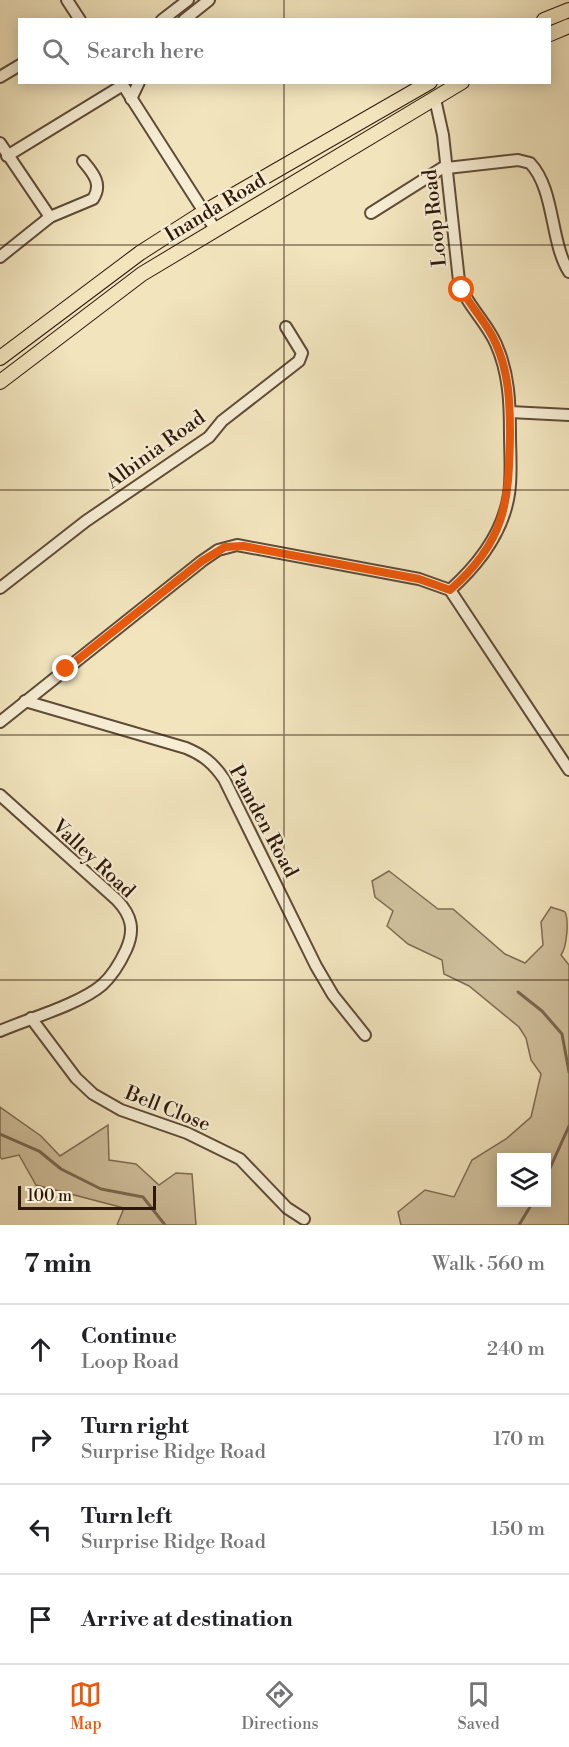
<!DOCTYPE html>
<html lang="en">
<head>
<meta charset="utf-8">
<style>
	:root { --surface:#fff; --page:#f6f6f6; --text:#202124; --muted:#757577; --line:#e0e0e0; --accent:#ea580c }
	body { margin:0; font-family:"Libre Bodoni",serif; background:var(--page); color:var(--text) }
	.controls { position:absolute; right:18px; bottom:18px; display:grid; overflow:hidden; border-radius:0px; box-shadow:0 3px 15px #0003 }
	.controls button { width:54px; height:54px; display:grid; place-items:center; padding:0; border:0; border-bottom:2px solid var(--line); background:var(--surface); color:var(--text); font:30px sans-serif }
	.scale { position:absolute; left:18px; bottom:15px; width:138px; box-sizing:border-box; padding-left:6px; border:3px solid #2e180a; border-top:0; font-size:16px; line-height:21px; white-space:nowrap; color:#2e180a; -webkit-text-stroke:4px #f7eed5; paint-order:stroke }
	.stop { position:absolute; width:18px; height:18px; margin:-14px; border:4px solid #ea580c; border-radius:50%; background:#fff }
	.stop.end { background:#ea580c; border-color:#fff; box-shadow:0 2px 6px #0008 }
	.list { margin:0; padding:0; list-style:none }
	h2 { display:flex; justify-content:space-between; align-items:center; height:78px; margin:0; padding:0 24px; font-size:26px }
	h2 small { font-size:20px; font-weight:400; color:var(--muted) }
	.list li { display:grid; grid-template-columns:39px 1fr auto; gap:18px; align-items:center; box-sizing:border-box; height:90px; padding:0 24px; border-top:2px solid var(--line) }
	.list b { display:block; font-size:22px; white-space:nowrap }
	.list p { margin:0; font-size:20px; white-space:nowrap; color:var(--muted) }
	.list em { font-size:20px; font-style:normal; color:var(--muted) }
	.icon { flex:none; width:33px; height:33px; fill:none; stroke:currentColor; stroke-width:2; stroke-linecap:round; stroke-linejoin:round }
	.map { position:relative; flex:none; width:569px; height:1225px; overflow:hidden }
	.search { position:absolute; background:var(--surface); box-shadow:0 3px 15px #0003; left:18px; right:18px; top:18px; height:66px; display:flex; align-items:center; gap:15px; box-sizing:border-box; padding:0 21px; border-radius:0px; color:var(--muted); font-size:22px }
	.sheet { height:438px; background:var(--surface) }
	nav { display:flex; justify-content:space-around; align-items:center; box-sizing:border-box; height:84px; border-top:2px solid var(--line); background:var(--surface); font-size:16px; color:var(--muted) }
	nav a { display:grid; justify-items:center; gap:3px }
	nav .on { color:var(--accent) }
	.map>svg:first-child { display:block }
	.green { fill:#d1c29f; stroke:#806d54; stroke-width:1.5; fill-rule:evenodd }
	.lines { fill:none; stroke-linecap:round; stroke-linejoin:round }
	.stream { stroke:#7b6951; stroke-width:3 }
	.minor-casing { stroke:#5f4b37; stroke-width:14 }
	.major-casing { stroke:#2e180a; stroke-width:16 }
	.minor { stroke:#f7eed5; stroke-width:10 }
	.major { stroke:#f2e5be; stroke-width:14 }
	.route { stroke:#ea580c; stroke-width:8 }
	.grid { fill:none; stroke:#2e180a; stroke-width:1.5; stroke-opacity:0.55 }
	.labels { text-anchor:middle; stroke-width:4.5; stroke-linejoin:round; paint-order:stroke }
	.street-label { font-size:20px; fill:#2e180a; stroke:#f7eed5 }
</style>
</head>
<body>
<div class="map">
<svg width="569" height="1225" viewBox="0 0 569 1225">
	<rect width="100%" height="100%" fill="#f2e5be"/>
	<filter id="stains"><feTurbulence type="fractalNoise" baseFrequency=".00333" numOctaves="4"/><feColorMatrix values="0 0 0 0 .2 0 0 0 0 .09 0 0 0 0 .02 0 0 0 .5 -.17"/></filter>
	<radialGradient id="worn" r=".72"><stop offset=".6" stop-color="#630" stop-opacity="0"/><stop offset="1" stop-color="#630" stop-opacity=".3"/></radialGradient>
	<g class="green">
		<path d="M389 871 438 909H453L505 954 525 963 543 945 541 922 551 907C555 909 562 910 565 912 569 920 567 947 561 955L569 965V1225H401L398 1212 425 1190 454 1197 472 1160 506 1139 531 1117 541 1074 531 1060 526 1038 519 1027 469 986 444 974 442 960 408 944 387 926 393 911 375 897 372 881ZM502 1158H546V1202H502Z"/>
		<polygon points="0,1107 41,1136 60,1156 108,1125 109,1160 136,1164 159,1185 176,1173 192,1174 196,1225 117,1225 124,1208 36,1185 19,1155 2,1159 0,1157"/>
	</g>
	<g class="lines">
		<g class="stream">
			<polyline points="518,992 542,1011 562,1034 569,1072"/>
			<polyline points="0,1134 39,1151 61,1169 101,1189 143,1197 165,1225"/>
			<polyline points="546,1177 569,1126"/>
			<polyline points="519,1225 533,1202"/>
		</g>
		<defs>
			<g id="minor">
				<polyline points="67,0 80,20"/>
				<polyline points="162,20 188,0"/>
				<polyline points="184,20 209,0"/>
				<polyline points="0,77 20,65"/>
				<polyline points="121,82 215,229"/>
				<polyline points="131,99 139,82"/>
				<path d="M435 99 443 135 459 281C466 305 486 321 496 344 509 373 510 403 510 434 510 454 512 475 509 494 503 533 478 565 450 590"/>
				<polyline points="0,143 50,217"/>
				<polyline points="7,156 123,85"/>
				<path d="M447 168 518 160 530 163C555 189 550 242 569 272"/>
				<polyline points="371,213 447,165"/>
				<path d="M0 257 50 217 93 199C103 184 93 173 83 161"/>
				<polyline points="510,412 569,415"/>
				<polyline points="0,588 86,521 209,437 222,421 299,361 302,353 286,327"/>
				<path d="M25 701 186 748C203 755 213 763 224 779L316 966 333 995 365 1035"/>
				<polyline points="0,722 202,561 218,550 237,545 419,579 450,590 569,770"/>
				<path d="M0 795 117 900C132 916 135 930 126 950 120 963 112 976 102 985 80 1004 28 1019 0 1031"/>
				<polyline points="31,1018 76,1078 93,1094 121,1110 187,1133 240,1159 287,1208 304,1219"/>
			</g>
			<g id="major">
				<polyline points="544,20 569,10"/>
				<polyline points="550,34 569,26"/>
				<polyline points="0,358 140,253 204,212 430,82"/>
				<polyline points="0,382 142,274 462,82"/>
			</g>
		</defs>
		<use href="#minor" class="minor-casing"/>
		<use href="#major" class="major-casing"/>
		<use href="#minor" class="minor"/>
		<use href="#major" class="major"/>
	</g>
	<g class="lines">
		<path class="route" d="M66 669 202 561 225 547 243 546 419 579 450 590C505 542 509 504 510 434 510 403 509 373 496 344 488 324 472 309 462 290"/>
	</g>
	<path class="grid" d="M284 0V20M284 82V1225M0 245H569M0 490H569M0 735H569M0 980H569"/>
	<g class="labels">
		<g class="street-label">
			<text transform="translate(215 207) rotate(-31)" y="7">Inanda Road</text>
			<text transform="translate(434 218) rotate(-96)" y="7">Loop Road</text>
			<text transform="translate(155 449) rotate(-36)" y="7">Albinia Road</text>
			<text transform="translate(264 821) rotate(62)" y="7">Pamden Road</text>
			<text transform="translate(94 858) rotate(43)" y="7">Valley Road</text>
			<text transform="translate(168 1108) rotate(22)" y="7">Bell Close</text>
		</g>
	</g>
	<rect width="100%" height="100%" filter="url(#stains)"/>
	<rect width="100%" height="100%" fill="url(#worn)"/>
</svg>
<div class="controls">
<button><svg class="icon" aria-label="layers" viewBox="0 0 24 24"><path d="M12 4l9 5-9 5-9-5zM3 14l9 5 9-5"/></svg></button>
</div>
<div class="scale">100 m</div>
<div class="stop" style="left:462px;top:290px"></div>
<div class="stop end" style="left:66px;top:669px"></div>
<div class="search"><svg class="icon" aria-label="search" viewBox="0 0 24 24"><circle cx="10" cy="10" r="6"/><path d="M15 15l6 6"/></svg>Search here</div>
</div>
<section class="sheet">
<h2>7 min<small>Walk · 560 m</small></h2>
<ul class="list">
<li><svg class="icon" aria-label="ahead" viewBox="0 0 24 24"><path d="M12 20V5M6 11l6-6 6 6"/></svg><div><b>Continue</b><p>Loop Road</p></div><em>240 m</em></li>
<li><svg class="icon" aria-label="right" viewBox="0 0 24 24"><path d="M7 20v-9h11M14 6l5 5-5 5"/></svg><div><b>Turn right</b><p>Surprise Ridge Road</p></div><em>170 m</em></li>
<li><svg class="icon" aria-label="left" viewBox="0 0 24 24"><path d="M17 20v-9H6M10 6l-5 5 5 5"/></svg><div><b>Turn left</b><p>Surprise Ridge Road</p></div><em>150 m</em></li>
<li><svg class="icon" aria-label="arrive" viewBox="0 0 24 24"><path d="M6 21V4h12l-3 4 3 4H6"/></svg><div><b>Arrive at destination</b></div></li>
</ul>
</section>
<nav>
<a class="on"><svg class="icon" aria-label="map" viewBox="0 0 24 24"><path d="M3 6l6-2 6 2 6-2v14l-6 2-6-2-6 2zM9 4v14M15 6v14"/></svg>Map</a>
<a><svg class="icon" aria-label="directions" viewBox="0 0 24 24"><path d="M12 3l9 9-9 9-9-9zM9 14v-3h6M13 9l2 2-2 2"/></svg>Directions</a>
<a><svg class="icon" aria-label="saved" viewBox="0 0 24 24"><path d="M7 4h10v16l-5-4-5 4z"/></svg>Saved</a>
</nav>
</body>
</html>
